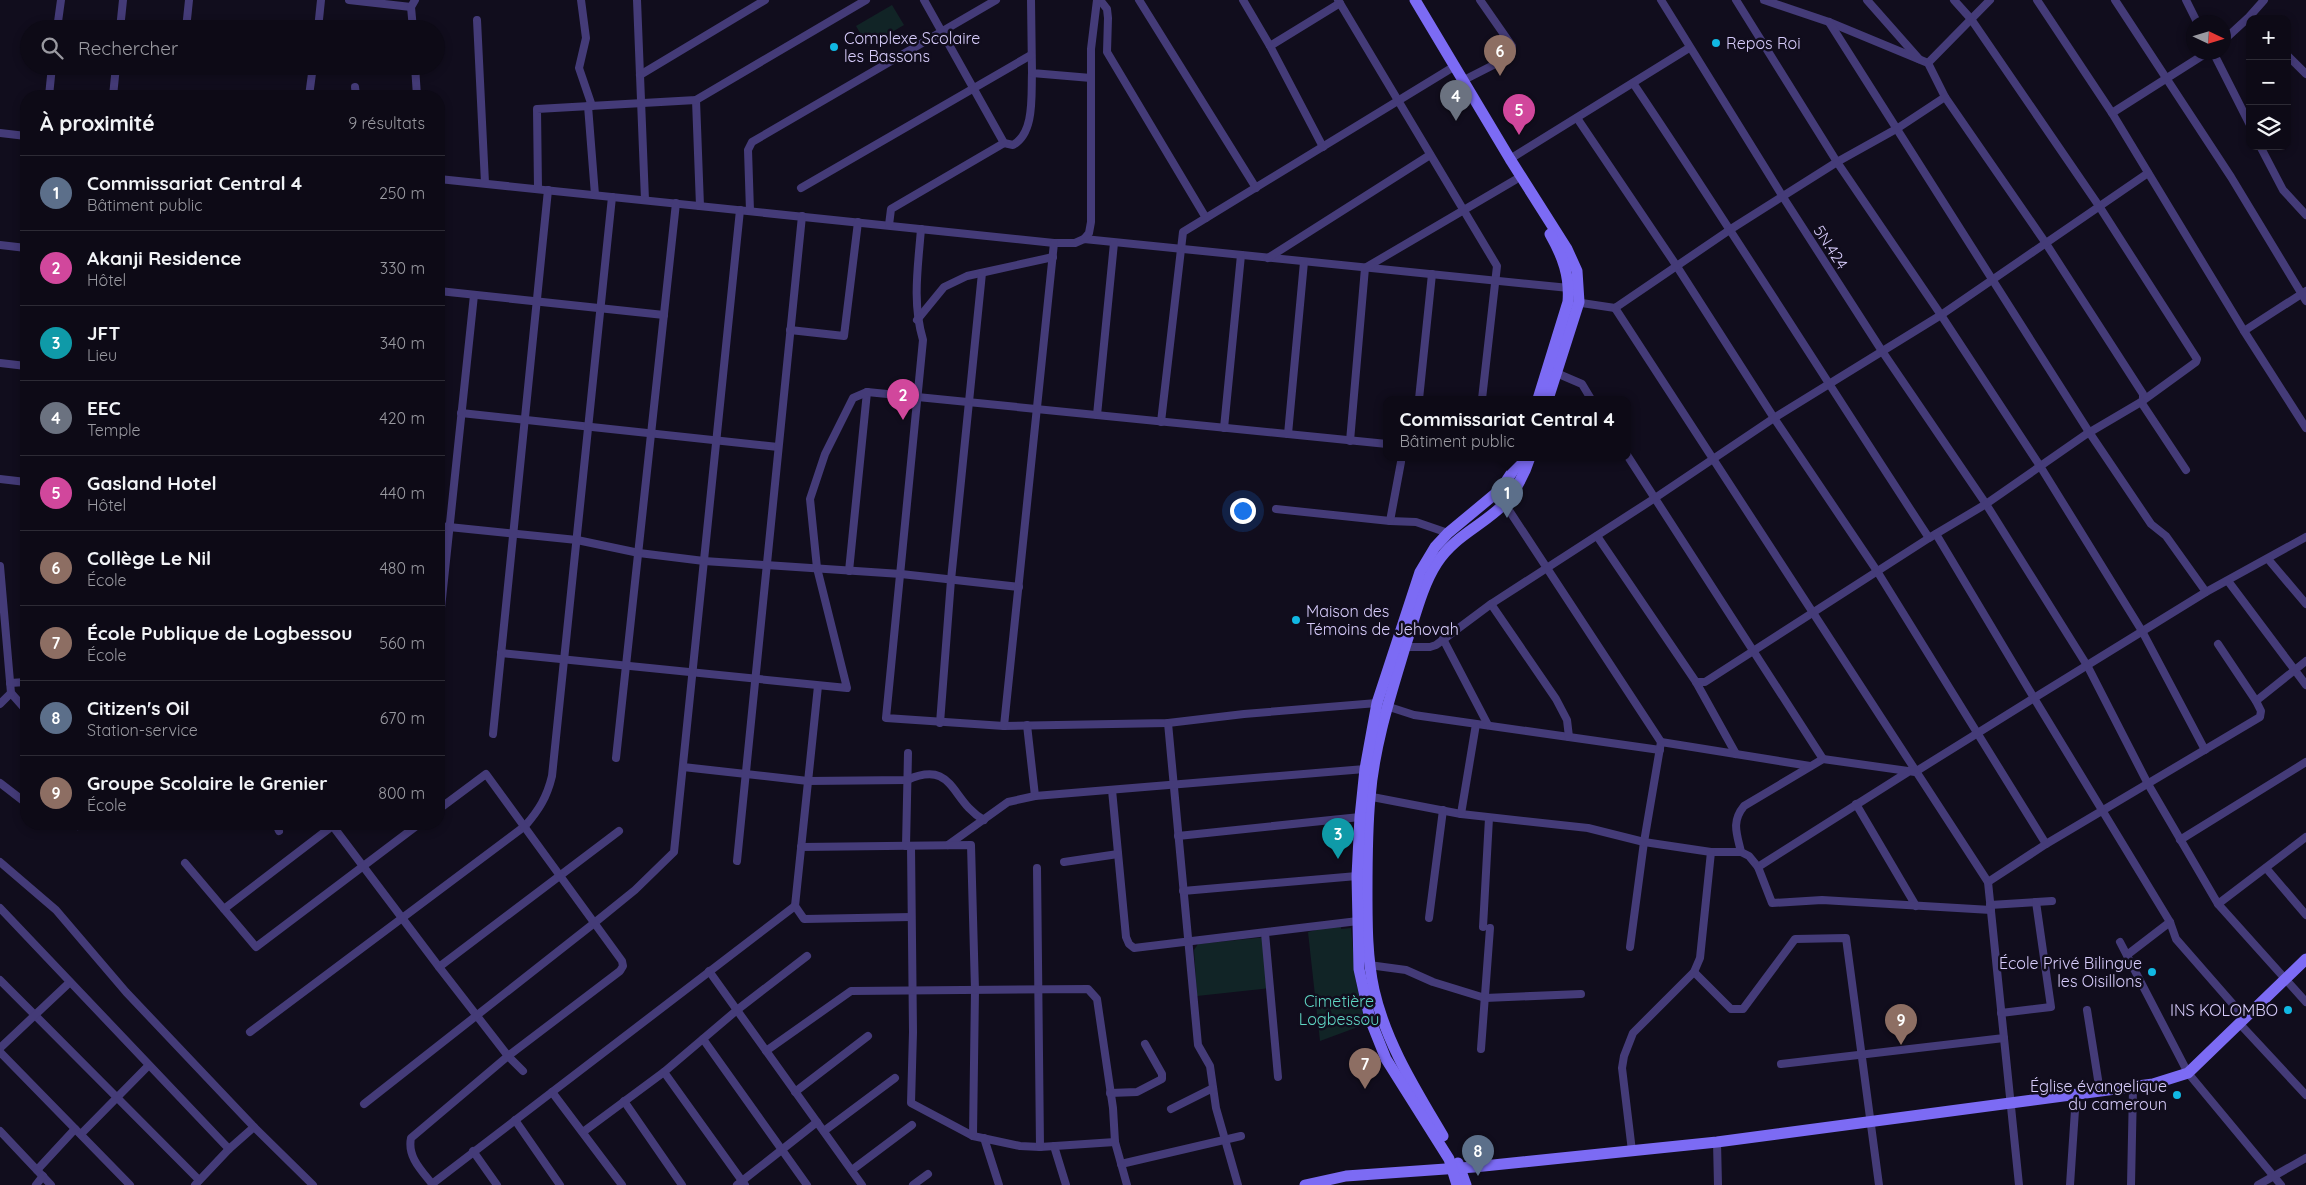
<!DOCTYPE html>
<html lang="fr">
<head>
<meta charset="utf-8">
<style>
	:root { --surface:#0d0a16; --page:#1b1823; --text:#f1f3f6; --muted:#9a9aa1; --line:#2d2b35; --accent:#8c9099 }
	body { margin:0; font-family:Quicksand,sans-serif; background:var(--page); color:var(--text) }
	.controls { position:absolute; right:15px; top:15px; display:grid; overflow:hidden; border-radius:10px; box-shadow:0 2px 8px #0003 }
	.controls button { width:45px; height:45px; display:grid; place-items:center; padding:0; border:0; border-bottom:1px solid var(--line); background:var(--surface); color:var(--text); font:25px sans-serif }
	.compass { position:absolute; left:2186px; top:15px; width:45px; height:45px; border-radius:50%; background:var(--surface); box-shadow:0 2px 8px #0003; rotate:94deg }
	.you { position:absolute; left:1242px; top:510px; width:18px; height:18px; margin:-12px; border:4px solid #fff; border-radius:50%; background:#1a73e8; box-shadow:0 0 0 8px #1a73e833 }
	.badge { display:grid; place-items:center; width:32px; height:32px; border-radius:50%; background:var(--accent); color:#fff; font-size:16px; font-weight:700 }
	.pin { position:absolute; translate:-50% -41px; filter:drop-shadow(0 1px 2px #0008) }
	.pin::after { content:''; position:absolute; top:26px; width:18px; height:15px; background:inherit; clip-path:polygon(0 0,100% 0,50% 100%) }
	.popup { position:absolute; left:1383px; top:396px; width:248px; height:65px; box-sizing:border-box; display:grid; place-content:center; border-radius:10px; background:var(--surface); filter:drop-shadow(0 1px 4px #0005); font-size:16px; white-space:nowrap; color:var(--muted) }
	.popup b { font-size:19px; color:var(--text) }
	.popup::after { content:''; position:absolute; left:50%; top:100%; margin-left:-10px; border:10px solid transparent; border-top-color:var(--surface) }
	.list { margin:0; padding:0; list-style:none }
	h2 { display:flex; justify-content:space-between; align-items:center; height:65px; margin:0; padding:0 20px; font-size:21px }
	h2 small { font-size:16px; font-weight:400; color:var(--muted) }
	.list li { display:grid; grid-template-columns:32px 1fr auto; gap:15px; align-items:center; box-sizing:border-box; height:75px; padding:0 20px; border-top:1px solid var(--line) }
	.list b { display:block; font-size:19px; white-space:nowrap }
	.list p { margin:0; font-size:16px; white-space:nowrap; color:var(--muted) }
	.list em { font-size:16px; font-style:normal; color:var(--muted) }
	.icon { flex:none; width:28px; height:28px; fill:none; stroke:currentColor; stroke-width:2; stroke-linecap:round; stroke-linejoin:round }
	.map { position:relative; flex:none; width:2306px; height:1185px; overflow:hidden }
	.search { position:absolute; background:var(--surface); box-shadow:0 2px 8px #0003; left:20px; top:20px; width:425px; height:55px; display:flex; align-items:center; gap:12px; box-sizing:border-box; padding:0 18px; border-radius:28px; color:var(--muted); font-size:19px }
	.panel { position:absolute; background:var(--surface); box-shadow:0 2px 8px #0003; left:20px; top:90px; width:425px; height:740px; border-radius:20px }
	.map>svg:first-child { display:block }
	.green { fill:#112426 }
	.lines { fill:none; stroke-linecap:round; stroke-linejoin:round }
	.minor { stroke:#443b78; stroke-width:8 }
	.secondary { stroke:#7c6bf4; stroke-width:11 }
	.poi-dot { fill:#11b8e3; stroke:#110d1d; stroke-width:2 }
	.labels { text-anchor:middle; stroke-width:5; stroke-linejoin:round; paint-order:stroke }
	.poi-label { font-size:16px; fill:#d7ccfb; stroke:#110d1d; text-anchor:start }
	.street-label { font-size:16px; fill:#d7ccfb; stroke:#110d1d }
	.park-label { font-size:16px; fill:#5fd5c3; stroke:#110d1d }
</style>
</head>
<body>
<div class="map">
<svg width="2306" height="1185" viewBox="0 0 2306 1185">
	<rect width="100%" height="100%" fill="#110d1d"/>
	<g class="green">
		<polygon points="892,5 904,25 868,46 856,26"/>
		<polygon points="1341,924 1341,929 1351,928 1356,982 1366,1024 1320,1041 1308,932"/>
		<polygon points="1267,937 1271,988 1197,996 1194,950 1198,944"/>
	</g>
	<g class="lines">
		<g class="minor">
			<polyline points="349,0 411,7"/>
			<polyline points="581,0 586,38 579,68 592,106"/>
			<polyline points="637,0 645,200"/>
			<path d="M924 0 1004 143 1013 145C1035 133 1031 95 1032 73"/>
			<polyline points="1031,0 1032,73 1091,78"/>
			<polyline points="1100,0 1107,9 1108,18 1107,52 1206,218"/>
			<polyline points="1139,0 1256,188"/>
			<polyline points="1243,0 1270,46 1323,147"/>
			<polyline points="1338,0 1497,266 1482,399"/>
			<polyline points="1661,0 1783,197 1882,351 1986,504 2088,667 2148,784 2218,904 2306,1002"/>
			<polyline points="1736,0 1837,162 1941,315 2040,466 2142,631 2205,750"/>
			<polyline points="1764,0 1829,22 1928,63 1945,97 2045,242 2143,394 2143,398"/>
			<polyline points="1867,0 1919,59"/>
			<polyline points="2037,0 2112,113 2244,331 2306,291"/>
			<polyline points="2115,0 2231,177 2306,301"/>
			<polyline points="2186,0 2197,22"/>
			<polyline points="477,20 485,183"/>
			<polyline points="1829,22 2089,432 2151,524 2166,536 2206,592"/>
			<polyline points="57,29 61,0"/>
			<polyline points="120,29 123,0"/>
			<polyline points="186,29 189,0"/>
			<polyline points="318,29 321,0"/>
			<polyline points="413,29 411,7 415,0"/>
			<polyline points="2224,40 2249,17 2264,0"/>
			<polyline points="1270,46 1340,3"/>
			<polyline points="2213,52 2250,125"/>
			<polyline points="2287,55 2306,74"/>
			<polyline points="1928,63 1990,0"/>
			<polyline points="415,66 417,96"/>
			<polyline points="640,75 765,0"/>
			<polyline points="1464,80 1511,56 1512,46 1480,0"/>
			<path d="M1633 83C1734 233 1830 387 1929 538L1986 504 2085 435 2141 402 2196 362 2197 359 2099 206 1971 19 1954 0"/>
			<polyline points="355,87 356,96"/>
			<polyline points="49,96 52,66"/>
			<polyline points="113,96 116,66"/>
			<polyline points="309,96 313,66"/>
			<polyline points="696,100 700,206"/>
			<polyline points="588,106 595,195"/>
			<polyline points="2112,113 2208,52"/>
			<polyline points="1577,118 1676,265 1774,418 1877,571 2046,844"/>
			<polyline points="0,133 26,136"/>
			<polyline points="2260,146 2283,190 2306,215"/>
			<polyline points="1510,159 1689,48"/>
			<polyline points="439,179 1054,243 1075,243 1084,239 1569,288"/>
			<polyline points="801,188 1031,55"/>
			<polyline points="538,189 537,109 696,100 866,0"/>
			<polyline points="750,211 748,150 752,142 996,0"/>
			<polyline points="889,225 891,209 1004,143"/>
			<path d="M921 229C918 267 912 303 923 340L886 718 1004 726 1168 723 1244 714 1377 703 1414 715 1660 750"/>
			<polyline points="1084,239 1089,233 1091,222 1091,49 1097,0"/>
			<polyline points="0,245 26,248"/>
			<polyline points="1268,258 1430,155"/>
			<polyline points="439,291 664,315"/>
			<polyline points="1575,302 1615,308 1731,229 1837,162 1898,128 1945,97"/>
			<polyline points="1615,308 1988,882 2019,1185"/>
			<polyline points="917,320 944,287 967,276 1053,257"/>
			<polyline points="790,330 844,336 858,222"/>
			<polyline points="2244,331 2306,428"/>
			<polyline points="0,363 26,366"/>
			<polyline points="1554,372 1582,384 1591,399"/>
			<polyline points="1419,399 1432,274"/>
			<polyline points="2141,402 2186,470"/>
			<polyline points="461,413 778,447"/>
			<polyline points="1097,415 1114,243"/>
			<polyline points="1161,422 1183,232 1455,66"/>
			<polyline points="1224,428 1241,255"/>
			<polyline points="1288,434 1304,262"/>
			<polyline points="1350,441 1365,268 1515,180"/>
			<polyline points="1627,455 1823,759"/>
			<polyline points="1510,457 1521,458"/>
			<polyline points="0,479 26,482"/>
			<polyline points="1497,492 1661,742 1644,842 1630,947"/>
			<polyline points="1276,509 1390,521 1416,522 1448,533"/>
			<polyline points="1390,521 1401,462"/>
			<polyline points="439,526 577,540 639,553 704,561 901,574 1019,587"/>
			<polyline points="1597,536 1696,682 1736,754"/>
			<polyline points="2268,559 2306,604"/>
			<polyline points="0,566 11,693 26,710"/>
			<polyline points="849,571 867,392"/>
			<polyline points="2228,581 2306,685"/>
			<polyline points="1491,604 1556,699 1567,720 1569,737"/>
			<polyline points="439,627 474,295"/>
			<polyline points="1443,639 1488,725"/>
			<polyline points="1405,647 1430,647 1436,645 1491,604 1655,498 1774,418 1941,315 2148,173"/>
			<polyline points="501,653 847,688 817,568 810,499 825,454 853,398 867,392 1387,444"/>
			<polyline points="1696,682 1705,682 1929,538"/>
			<polyline points="10,683 26,682"/>
			<polyline points="818,686 795,906 804,919 911,917"/>
			<polyline points="2256,701 2306,661"/>
			<polyline points="0,704 11,693"/>
			<polyline points="940,723 951,580 982,273"/>
			<polyline points="1168,723 1198,1045 1210,1066 1216,1108 1238,1185"/>
			<polyline points="1027,725 1035,796"/>
			<polyline points="1004,726 1054,243"/>
			<polyline points="493,734 548,190"/>
			<polyline points="1661,742 1810,766"/>
			<polyline points="616,758 676,203"/>
			<path d="M683 767 808 781 907 780C955 759 950 801 984 820"/>
			<path d="M1908 772 1758 867 1749 856 1741 852C1737 834 1731 822 1744 806L1823 759 1915 772 2034 698 1936 534"/>
			<polyline points="0,783 26,803"/>
			<polyline points="1112,790 1126,937 1129,944 1134,948 1358,921"/>
			<polyline points="1367,796 1461,814 1588,828 1644,842 1711,852 1741,852"/>
			<polyline points="1856,804 1916,906"/>
			<polyline points="1461,814 1476,724"/>
			<polyline points="276,824 279,831"/>
			<polyline points="332,825 439,967 508,1056 523,1071"/>
			<polyline points="78,826 82,824"/>
			<polyline points="1178,836 1360,817"/>
			<polyline points="2180,840 2306,762"/>
			<polyline points="948,845 1008,802 1035,796 1365,769"/>
			<polyline points="906,846 908,753"/>
			<polyline points="911,846 913,1032 911,1103 973,1136 1020,1146 1040,1147 1115,1142"/>
			<polyline points="801,847 971,845 975,990 973,1136"/>
			<polyline points="737,861 802,216"/>
			<polyline points="0,862 56,910 126,992 254,1127"/>
			<polyline points="1064,862 1118,854"/>
			<polyline points="185,863 256,947 419,824"/>
			<polyline points="1758,867 1772,903 1822,900 1991,910"/>
			<polyline points="1037,868 1040,1147"/>
			<polyline points="2266,868 2306,915"/>
			<polyline points="1988,882 2046,844 2260,717 2261,711 2256,701 2218,644"/>
			<polyline points="1183,891 1357,876"/>
			<polyline points="2218,904 2306,837"/>
			<polyline points="1990,905 2052,901"/>
			<polyline points="0,908 229,1149"/>
			<polyline points="224,909 335,824"/>
			<polyline points="1429,918 1443,810"/>
			<polyline points="1483,927 1489,818"/>
			<polyline points="1265,933 1278,1077"/>
			<polyline points="2120,942 2188,1073 2281,1185"/>
			<polyline points="2127,955 2170,922"/>
			<polyline points="1369,965 1406,970 1433,982 1485,998 1581,994"/>
			<polyline points="439,967 619,831"/>
			<polyline points="709,971 862,1185"/>
			<polyline points="1694,972 1731,1009 1743,1009 1795,939 1846,938 1879,1185"/>
			<polyline points="0,980 199,1180"/>
			<polyline points="2087,1010 2100,1092"/>
			<polyline points="2001,1013 2051,1007 2036,902"/>
			<polyline points="2245,1018 2176,939 2170,922 2034,698 2206,592 2306,537"/>
			<polyline points="2239,1023 2306,1095"/>
			<path d="M250 1032 525 826C539 810 547 797 552 776L612 197"/>
			<polyline points="703,1039 807,1185"/>
			<polyline points="0,1048 70,982"/>
			<polyline points="1481,1049 1490,928"/>
			<polyline points="766,1051 851,991 1088,989 1097,999 1113,1108 1115,1142 1127,1185"/>
			<polyline points="0,1052 130,1185"/>
			<polyline points="1781,1064 2004,1038"/>
			<polyline points="664,1072 745,1185"/>
			<polyline points="552,1092 622,1185"/>
			<polyline points="795,1092 868,1036"/>
			<polyline points="1110,1093 1137,1092 1162,1079 1162,1074 1145,1044"/>
			<polyline points="624,1101 682,1185"/>
			<polyline points="364,1104 593,924 635,890 674,852 740,210"/>
			<polyline points="1171,1109 1213,1088"/>
			<polyline points="515,1120 560,1185"/>
			<polyline points="0,1131 51,1185"/>
			<polyline points="824,1131 895,1078"/>
			<polyline points="583,1132 664,1072 737,1010 807,956"/>
			<polyline points="81,1134 148,1066"/>
			<polyline points="984,1138 999,1185"/>
			<polyline points="1717,1142 1718,1185"/>
			<polyline points="1054,1146 1066,1185"/>
			<polyline points="473,1151 497,1185"/>
			<polyline points="1632,1151 1622,1068 1624,1056 1633,1033 1694,972 1700,958 1711,852"/>
			<polyline points="1121,1164 1241,1136"/>
			<polyline points="37,1170 75,1129"/>
			<polyline points="852,1170 912,1125"/>
			<polyline points="432,1184 795,906"/>
			<polyline points="36,1185 43,1176"/>
			<polyline points="195,1185 229,1149 254,1127 313,1185"/>
			<path d="M433 1185C422 1171 407 1157 411 1138L508 1056 620 971 623 966 622 961 486 774 439 809"/>
			<polyline points="737,1185 817,1122"/>
			<polyline points="913,1185 928,1174"/>
			<polyline points="2070,1185 2076,1095"/>
			<polyline points="2131,1185 2133,1088"/>
			<polyline points="2258,1185 2306,1158"/>
		</g>
		<g class="secondary">
			<polyline points="1415,0 1510,159 1567,249 1577,271 1579,302 1548,399"/>
			<path d="M1538 399 1568 302C1570 276 1563 257 1550 234"/>
			<path d="M1443 1136C1416 1090 1386 1043 1374 990 1367 958 1367 925 1367 892 1367 861 1367 829 1370 798 1374 745 1391 694 1406 644 1415 617 1422 586 1437 563 1454 536 1484 525 1505 503 1516 490 1525 473 1530 457"/>
			<polyline points="1458,1163 1466,1185"/>
			<polyline points="1305,1185 1346,1176 1474,1167 1717,1142 2153,1084 2188,1073 2306,959"/>
			<polyline points="1457,1185 1449,1159 1386,1059 1370,1019 1359,969 1357,876 1360,817 1365,769 1377,703 1420,572 1435,547 1448,533 1501,489 1522,457"/>
		</g>
	</g>
	<g class="poi-dot">
		<circle cx="1716" cy="43" r="5"/>
		<circle cx="834" cy="47" r="5"/>
		<circle cx="1296" cy="620" r="5"/>
		<circle cx="2152" cy="972" r="5"/>
		<circle cx="2288" cy="1010" r="5"/>
		<circle cx="2177" cy="1095" r="5"/>
	</g>
	<g class="labels">
		<g class="poi-label">
			<text x="844" y="44">Complexe Scolaire<tspan x="844" dy="18">les Bassons</tspan></text>
			<text x="1726" y="49">Repos Roi</text>
			<text x="1306" y="617">Maison des<tspan x="1306" dy="18">Témoins de Jehovah</tspan></text>
			<text x="2142" y="969" text-anchor="end">École Privé Bilingue<tspan x="2142" dy="18">les Oisillons</tspan></text>
			<text x="2278" y="1016" text-anchor="end">INS KOLOMBO</text>
			<text x="2167" y="1092" text-anchor="end">Église évangelique<tspan x="2167" dy="18">du cameroun</tspan></text>
		</g>
		<g class="street-label">
			<text transform="translate(1831 247) rotate(57)" y="6">5N.424</text>
		</g>
		<g class="park-label">
			<text x="1339" y="1007">Cimetière<tspan x="1339" dy="18">Logbessou</tspan></text>
		</g>
	</g>
</svg>
<div class="controls">
<button>+</button>
<button>−</button>
<button><svg class="icon" aria-label="layers" viewBox="0 0 24 24"><path d="M12 4l9 5-9 5-9-5zM3 14l9 5 9-5"/></svg></button>
</div>
<svg class="compass" viewBox="-18 -18 36 36"><path d="M0-13l5 13h-10z" fill="#e53935"/><path d="M0 13l5-13h-10z" fill="#9a9aa1"/></svg>
<div class="you"></div>
<div class="pin badge" style="left:1507px;top:518px;background:#5c6f8a">1</div>
<div class="popup"><b>Commissariat Central 4</b>Bâtiment public</div>
<div class="pin badge" style="left:903px;top:420px;background:#d1479c">2</div>
<div class="pin badge" style="left:1338px;top:859px;background:#0f9aa8">3</div>
<div class="pin badge" style="left:1456px;top:121px;background:#6b7280">4</div>
<div class="pin badge" style="left:1519px;top:135px;background:#d1479c">5</div>
<div class="pin badge" style="left:1500px;top:76px;background:#8d6e63">6</div>
<div class="pin badge" style="left:1365px;top:1089px;background:#8d6e63">7</div>
<div class="pin badge" style="left:1478px;top:1176px;background:#5c6f8a">8</div>
<div class="pin badge" style="left:1901px;top:1045px;background:#8d6e63">9</div>
<div class="search"><svg class="icon" aria-label="search" viewBox="0 0 24 24"><circle cx="10" cy="10" r="6"/><path d="M15 15l6 6"/></svg>Rechercher</div>
<section class="panel">
<h2>À proximité<small>9 résultats</small></h2>
<ul class="list">
<li><span class="badge" style="background:#5c6f8a">1</span><div><b>Commissariat Central 4</b><p>Bâtiment public</p></div><em>250 m</em></li>
<li><span class="badge" style="background:#d1479c">2</span><div><b>Akanji Residence</b><p>Hôtel</p></div><em>330 m</em></li>
<li><span class="badge" style="background:#0f9aa8">3</span><div><b>JFT</b><p>Lieu</p></div><em>340 m</em></li>
<li><span class="badge" style="background:#6b7280">4</span><div><b>EEC</b><p>Temple</p></div><em>420 m</em></li>
<li><span class="badge" style="background:#d1479c">5</span><div><b>Gasland Hotel</b><p>Hôtel</p></div><em>440 m</em></li>
<li><span class="badge" style="background:#8d6e63">6</span><div><b>Collège Le Nil</b><p>École</p></div><em>480 m</em></li>
<li><span class="badge" style="background:#8d6e63">7</span><div><b>École Publique de Logbessou</b><p>École</p></div><em>560 m</em></li>
<li><span class="badge" style="background:#5c6f8a">8</span><div><b>Citizen's Oil</b><p>Station-service</p></div><em>670 m</em></li>
<li><span class="badge" style="background:#8d6e63">9</span><div><b>Groupe Scolaire le Grenier</b><p>École</p></div><em>800 m</em></li>
</ul>
</section>
</div>
</body>
</html>
